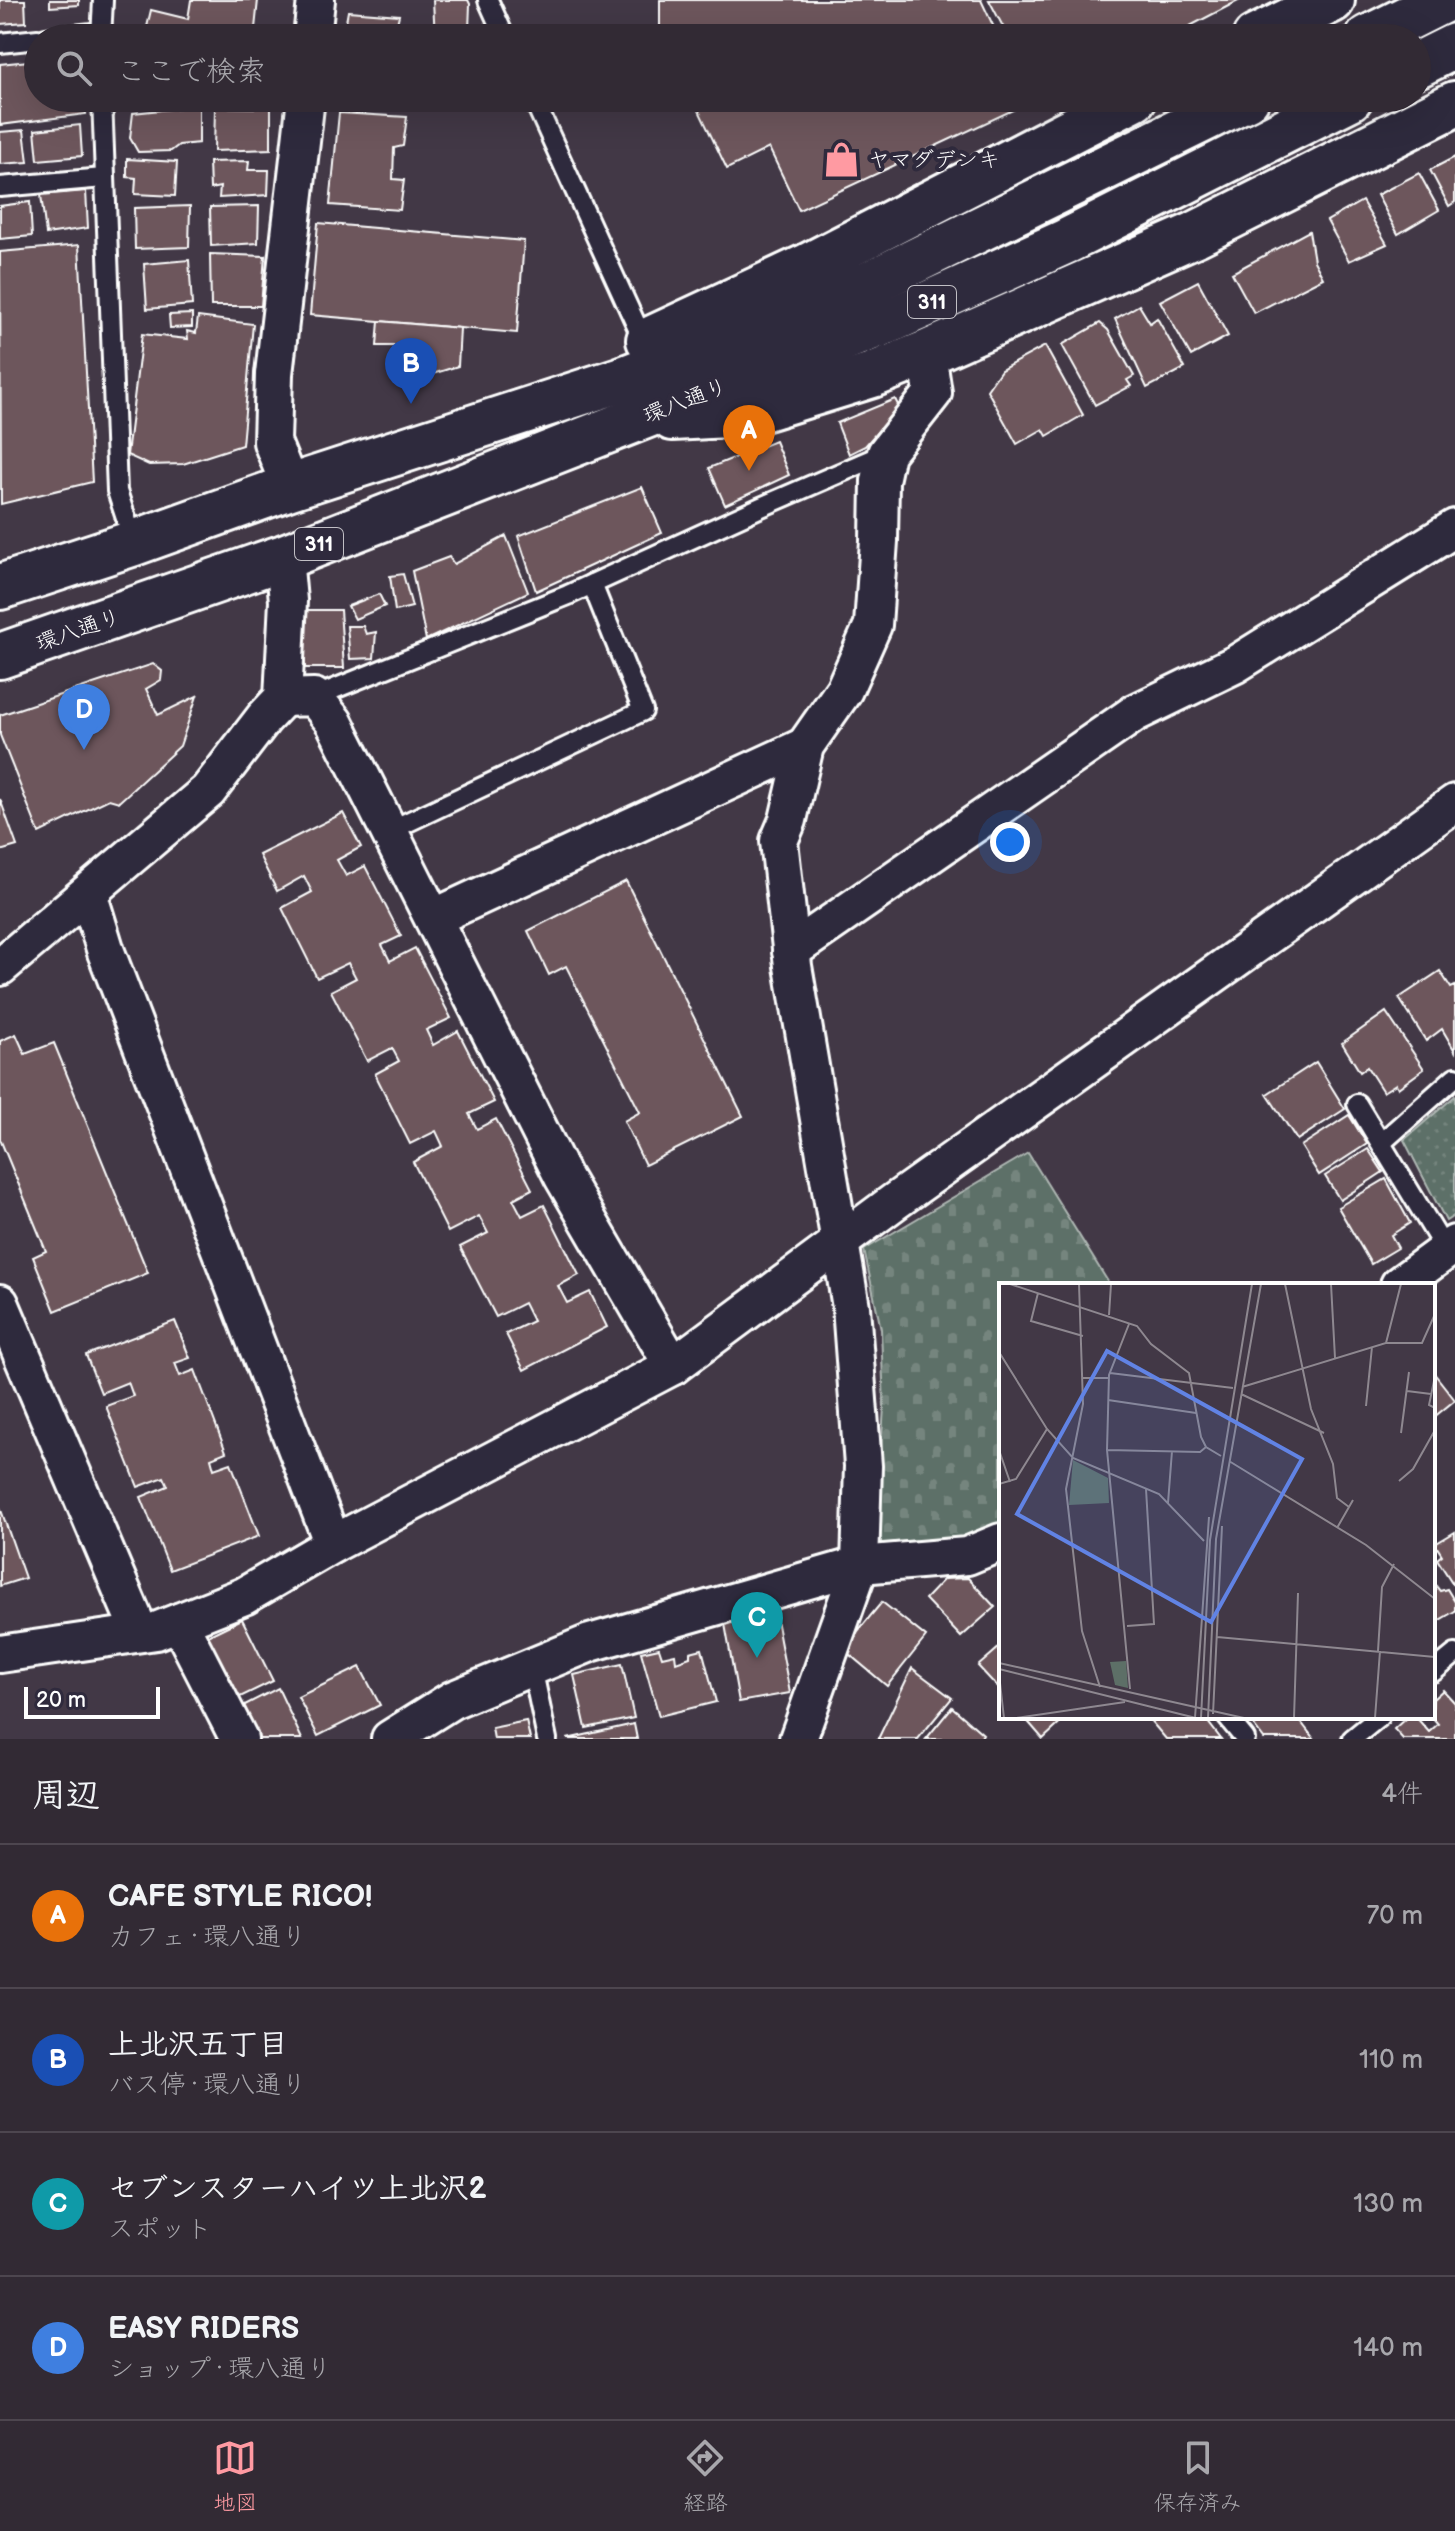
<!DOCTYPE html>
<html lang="ja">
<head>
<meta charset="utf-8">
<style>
	:root { --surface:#322a34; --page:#3d3640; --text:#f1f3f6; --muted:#a8a7ac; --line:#4d464f; --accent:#ff9aa2 }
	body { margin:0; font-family:"Balsamiq Sans","Klee One",sans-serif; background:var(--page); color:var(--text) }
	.scale { position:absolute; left:24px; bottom:20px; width:136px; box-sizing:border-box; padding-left:8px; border:4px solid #fff; border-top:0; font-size:22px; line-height:28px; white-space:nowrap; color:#fff; -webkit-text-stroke:6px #2f2a3d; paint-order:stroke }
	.you { position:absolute; left:1010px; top:842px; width:28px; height:28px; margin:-20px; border:6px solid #fff; border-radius:50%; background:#1a73e8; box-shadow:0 0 0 12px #1a73e833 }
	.badge { display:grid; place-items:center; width:52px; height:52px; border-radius:50%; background:var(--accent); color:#fff; font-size:26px; font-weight:700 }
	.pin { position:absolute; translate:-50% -66px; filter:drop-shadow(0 2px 4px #0008) }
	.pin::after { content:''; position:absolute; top:42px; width:28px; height:24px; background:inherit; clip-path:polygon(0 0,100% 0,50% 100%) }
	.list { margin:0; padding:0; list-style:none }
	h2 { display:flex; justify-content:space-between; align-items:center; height:104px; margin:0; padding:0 32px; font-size:34px }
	h2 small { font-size:26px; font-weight:400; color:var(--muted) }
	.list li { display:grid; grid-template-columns:52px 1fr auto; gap:24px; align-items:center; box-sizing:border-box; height:144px; padding:0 32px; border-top:2px solid var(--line) }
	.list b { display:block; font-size:30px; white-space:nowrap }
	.list p { margin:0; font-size:26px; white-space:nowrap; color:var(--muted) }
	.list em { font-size:26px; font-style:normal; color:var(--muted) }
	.icon { flex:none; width:44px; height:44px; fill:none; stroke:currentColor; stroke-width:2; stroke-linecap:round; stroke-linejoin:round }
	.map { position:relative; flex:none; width:1455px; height:1739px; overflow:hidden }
	.search { position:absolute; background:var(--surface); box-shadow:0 8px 32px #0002; left:24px; right:24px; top:24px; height:88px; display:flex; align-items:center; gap:20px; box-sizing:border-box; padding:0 28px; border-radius:44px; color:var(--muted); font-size:30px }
	.sheet { height:680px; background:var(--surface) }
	nav { display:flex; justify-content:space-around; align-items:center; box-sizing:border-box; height:112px; border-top:2px solid var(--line); background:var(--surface); font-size:22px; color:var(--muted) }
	nav a { display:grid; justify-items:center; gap:4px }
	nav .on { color:var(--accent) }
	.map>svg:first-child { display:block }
	.grass { fill:url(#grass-dots); stroke:#aeb7b3; stroke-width:2 }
	.cemetery { fill:url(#cemetery-stones); stroke:#aeb7b3; stroke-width:2 }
	.building { fill:#6d575b; stroke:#fff; stroke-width:2 }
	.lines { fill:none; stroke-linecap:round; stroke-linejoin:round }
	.lane-casing { stroke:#fff; stroke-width:24 }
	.street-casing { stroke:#fff; stroke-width:42 }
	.primary-casing { stroke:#fff; stroke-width:50 }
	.lane { stroke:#2f2a3d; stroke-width:18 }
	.street { stroke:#2f2a3d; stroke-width:36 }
	.primary { stroke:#2f2a3d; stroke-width:44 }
	.labels { text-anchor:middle; stroke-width:8; stroke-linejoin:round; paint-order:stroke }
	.shield { fill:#2f2a3d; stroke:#c1bfc5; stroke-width:2 }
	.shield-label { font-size:20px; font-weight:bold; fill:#fff }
	.poi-label { font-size:22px; fill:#fff; stroke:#2f2a3d; text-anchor:start }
	.street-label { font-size:22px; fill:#fff; stroke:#2f2a3d }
	.inset-road { fill:none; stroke:#8e8890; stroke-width:2 }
	.view { fill:#6183e4; fill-opacity:0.15; stroke:#6183e4; stroke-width:4 }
	.inset-edge { fill:none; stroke:#fff; stroke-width:4 }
</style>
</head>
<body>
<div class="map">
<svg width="1455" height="1739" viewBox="0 0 1455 1739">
	<defs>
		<pattern id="grass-dots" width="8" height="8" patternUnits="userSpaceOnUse" patternTransform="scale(2)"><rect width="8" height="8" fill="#5d6f67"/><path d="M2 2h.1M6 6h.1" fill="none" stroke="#75857e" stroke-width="1.8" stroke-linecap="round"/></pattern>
		<pattern id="cemetery-stones" width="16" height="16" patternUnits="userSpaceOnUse" patternTransform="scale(2)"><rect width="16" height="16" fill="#5d6f67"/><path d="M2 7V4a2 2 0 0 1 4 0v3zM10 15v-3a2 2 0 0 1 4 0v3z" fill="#75857e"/></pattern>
	</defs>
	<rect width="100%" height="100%" fill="#423846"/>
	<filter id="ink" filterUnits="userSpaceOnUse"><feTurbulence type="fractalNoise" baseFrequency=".0125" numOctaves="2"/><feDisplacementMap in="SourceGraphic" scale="16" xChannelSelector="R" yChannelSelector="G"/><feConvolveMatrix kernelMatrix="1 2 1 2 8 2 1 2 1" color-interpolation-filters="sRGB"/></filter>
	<g filter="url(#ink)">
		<polygon class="grass" points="1455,1096 1455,1215 1446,1221 1404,1140"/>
		<polygon class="cemetery" points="1028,1153 1110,1285 1001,1285 1001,1526 964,1542 874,1558 884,1407 881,1329 864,1250"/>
		<g class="building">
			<polygon points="0,0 25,0 26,22 0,24"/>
			<polygon points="50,0 79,0 79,5 50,7"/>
			<polygon points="191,0 258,0 254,38 216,38 147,27 151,10 188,19"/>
			<polygon points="433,0 468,0 470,4 469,30 485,32 485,38 435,38"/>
			<polygon points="660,0 981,0 999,38 664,38 660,29"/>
			<polygon points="989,0 1240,0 1167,38 1009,38"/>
			<polygon points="348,11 399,15 396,28 404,34 403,38 343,38"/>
			<polygon points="38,60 38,98 84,98 86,114 0,125 0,64"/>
			<polygon points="130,98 199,98 199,99 130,102"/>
			<polygon points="339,98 397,98 397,105 339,102"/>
			<polygon points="435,98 498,98 497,104 435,106"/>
			<polygon points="693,98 1028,98 1030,102 799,210 769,148 727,169"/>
			<polygon points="199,106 199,143 179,145 171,151 138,152 130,138 133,113"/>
			<polygon points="215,107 271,108 271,149 214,151"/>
			<polygon points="339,113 407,117 403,146 394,148 393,179 404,180 400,210 330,205"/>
			<polygon points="80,125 82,156 38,160 35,130"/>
			<polygon points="24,130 28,162 0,164 0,132"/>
			<polygon points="1455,157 1455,202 1449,206 1430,170"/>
			<polygon points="127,159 177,162 175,196 135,194 136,178 127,177"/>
			<polygon points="249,161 248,170 269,170 268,195 219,198 220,187 210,189 209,162"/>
			<polygon points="1419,173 1439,210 1398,234 1377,195"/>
			<polygon points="86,191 88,228 46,234 41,195"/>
			<polygon points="1362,201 1387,244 1349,261 1327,221"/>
			<polygon points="30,202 32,236 0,239 0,206"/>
			<polygon points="190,206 189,247 135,249 134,208"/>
			<polygon points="259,206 258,243 211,246 210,207"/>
			<polygon points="318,223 524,241 517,333 310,315"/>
			<polygon points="1309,231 1314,261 1323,278 1254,313 1232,273"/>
			<polygon points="79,245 92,482 1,504 0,252"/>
			<polygon points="210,254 265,256 261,306 211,306"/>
			<polygon points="189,260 192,305 147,309 144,264"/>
			<polygon points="1198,281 1228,336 1191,356 1160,301"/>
			<polygon points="1139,305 1150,323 1157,318 1185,368 1147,388 1115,319"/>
			<polygon points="192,314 192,327 170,328 169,315"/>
			<polygon points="198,317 253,324 242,445 183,464 149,465 127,455 142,334 188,339 187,331 196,333"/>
			<polygon points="379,321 460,328 458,366 404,383 395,346 377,346"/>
			<polygon points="1100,323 1108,330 1134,376 1127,380 1131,386 1095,405 1062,345"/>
			<polygon points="1045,346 1083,415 1047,436 1043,429 1017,444 987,390 1001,370"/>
			<polygon points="895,399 899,407 865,446 849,454 837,423"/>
			<polygon points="775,441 789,475 725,505 709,468"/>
			<polygon points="642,487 662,533 536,591 518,536"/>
			<polygon points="506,536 528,592 426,640 412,571 449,557 454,564"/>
			<polygon points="403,574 412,607 395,611 390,576"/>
			<polygon points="379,594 385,606 355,619 348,606"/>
			<polygon points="305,610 340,610 344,668 305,668"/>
			<polygon points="347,626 363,626 366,634 376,632 374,658 350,659"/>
			<polygon points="153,664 162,671 161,680 146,689 158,715 197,696 180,746 119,802 109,799 39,833 0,735 0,715"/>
			<polygon points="0,799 17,846 0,851"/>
			<polygon points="343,813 361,847 337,860 346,876 365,866 401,936 382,945 390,961 415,948 451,1018 426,1030 433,1045 458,1031 494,1102 469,1114 477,1129 496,1119 532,1189 513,1199 522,1216 544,1205 579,1275 558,1286 567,1303 590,1292 607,1327 524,1370 506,1334 533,1321 524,1303 496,1317 460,1247 488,1233 479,1216 448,1232 413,1162 443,1146 436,1131 410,1144 375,1074 399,1061 392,1048 367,1061 331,991 356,978 348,963 317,978 282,908 312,892 304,876 277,891 259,855"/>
			<polygon points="626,881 743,1116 645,1165 624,1121 640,1112 566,966 549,975 528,931"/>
			<polygon points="1440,971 1451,988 1455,986 1455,1051 1442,1029 1426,1041 1399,998"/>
			<polygon points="1386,1012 1424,1069 1398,1088 1396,1084 1383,1092 1367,1067 1360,1072 1342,1043"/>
			<polygon points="16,1034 25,1054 54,1043 148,1273 55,1311 33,1257 46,1251 0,1139 0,1041"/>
			<polygon points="1316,1062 1345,1109 1297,1140 1267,1094"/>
			<polygon points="1349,1115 1367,1144 1319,1175 1301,1146"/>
			<polygon points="1368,1149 1383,1172 1340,1200 1325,1176"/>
			<polygon points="1386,1179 1410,1223 1391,1235 1398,1248 1371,1264 1338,1207"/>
			<polygon points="175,1321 190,1358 175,1363 180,1376 195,1370 226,1452 211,1458 214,1469 231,1463 259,1536 170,1570 141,1497 168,1486 164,1477 138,1487 106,1406 133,1396 128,1382 101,1393 86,1355"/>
			<polygon points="1433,1372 1455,1400 1433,1418"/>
			<polygon points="0,1507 25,1578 0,1586"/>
			<polygon points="1455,1532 1455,1587 1437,1559 1442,1555 1435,1544"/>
			<polygon points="968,1578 995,1607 961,1637 925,1599 944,1579"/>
			<polygon points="1433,1582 1440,1591 1447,1589 1455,1602 1455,1611 1436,1622 1433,1616"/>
			<polygon points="882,1602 926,1637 887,1686 843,1649"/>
			<polygon points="775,1614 790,1693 739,1702 725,1624"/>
			<polygon points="242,1619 273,1681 234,1700 203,1638"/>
			<polygon points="1001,1646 1001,1691 978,1666"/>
			<polygon points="659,1648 662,1657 675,1654 676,1662 690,1657 690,1652 702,1649 716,1702 659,1716 641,1652"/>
			<polygon points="622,1664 634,1718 586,1728 574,1675"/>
			<polygon points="360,1667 380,1705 318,1736 298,1697"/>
			<polygon points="912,1668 952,1698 918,1739 878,1739"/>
			<polygon points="278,1688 302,1739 255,1739 239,1708"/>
			<polygon points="1443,1690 1455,1703 1455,1739 1403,1739 1394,1729 1407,1717 1416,1717 1429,1732 1438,1724 1432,1717 1433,1699"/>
			<polygon points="952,1707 983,1734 980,1739 926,1739"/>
			<polygon points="1024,1717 1067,1717 1043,1739"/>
			<polygon points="1151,1717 1204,1717 1221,1739 1166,1739 1149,1719"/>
			<polygon points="1266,1717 1297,1717 1314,1739 1264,1739 1254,1726"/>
			<polygon points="526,1721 530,1739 494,1739 492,1728"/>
			<polygon points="634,1724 637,1739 567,1739"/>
		</g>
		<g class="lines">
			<defs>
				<g id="lane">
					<polyline points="488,0 505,38"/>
					<polyline points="46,38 101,32"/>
					<polyline points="101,38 103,0"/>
					<polyline points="0,43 38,39"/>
					<polyline points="102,98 117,491 134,543"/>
					<polyline points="533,98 644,342"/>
					<polyline points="0,187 104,178"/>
					<polyline points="314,697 568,595 761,507 886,453"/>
					<polyline points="389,831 643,711 592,584"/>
					<polyline points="1357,1104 1446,1251"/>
					<polyline points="1381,1143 1455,1077"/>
					<polyline points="532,1667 547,1739"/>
					<polyline points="1433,1672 1455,1654"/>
					<polyline points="1227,1717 1245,1739"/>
					<polyline points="1352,1739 1379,1717"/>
				</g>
				<g id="street">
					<polyline points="312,38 316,0"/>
					<polyline points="290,487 272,442 274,374 306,98"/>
					<polyline points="283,698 314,697 334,722 563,1177 673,1366"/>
					<polyline points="88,893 106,952 333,1544"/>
					<polyline points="433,918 805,746"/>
					<polyline points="791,951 1135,713 1236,664 1455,528"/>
					<polyline points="0,967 208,791 264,718 283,698 288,601 284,557"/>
					<polyline points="1399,1285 1455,1244"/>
					<polyline points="0,1303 140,1633"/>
					<polyline points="179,1622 239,1739"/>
					<polyline points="0,1654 156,1631 244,1596 333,1544 673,1366 894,1202 1455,803"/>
					<polyline points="390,1739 452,1700 590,1643 860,1565 967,1556 1001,1542"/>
					<polyline points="798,1739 860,1565 863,1466 851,1307 793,966 779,841 788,820 805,746 844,690 873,625 879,541 880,481 886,453 933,393 927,353"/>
				</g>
				<g id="primary">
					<polyline points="1255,38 1332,0"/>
					<polyline points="1368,38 1444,0"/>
					<polyline points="1417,65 1455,46"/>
					<polyline points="649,340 806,267 1134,98"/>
					<polyline points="672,418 746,414 872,375 927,353 1196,234 1455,104"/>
					<polyline points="0,587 134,543 290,487 620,380 870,283 1247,98"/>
					<polyline points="0,656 284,557 896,318 1067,241 1350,98"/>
				</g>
			</defs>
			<use href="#lane" class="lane-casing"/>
			<use href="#street" class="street-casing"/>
			<use href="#primary" class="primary-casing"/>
			<use href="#lane" class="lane"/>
			<use href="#street" class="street"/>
			<use href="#primary" class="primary"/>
		</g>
	</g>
	<defs>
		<symbol id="shop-bare" viewBox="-9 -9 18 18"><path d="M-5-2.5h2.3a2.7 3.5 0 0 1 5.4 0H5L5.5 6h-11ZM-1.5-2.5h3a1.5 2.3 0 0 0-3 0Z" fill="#ff9aa2" stroke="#2f2a3d" stroke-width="2.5" paint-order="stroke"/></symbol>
	</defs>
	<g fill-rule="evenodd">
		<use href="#shop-bare" x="816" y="134" width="51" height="51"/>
	</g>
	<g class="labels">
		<g class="shield">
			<rect x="908" y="286" width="48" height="32" rx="6"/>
			<rect x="295" y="528" width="48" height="32" rx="6"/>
		</g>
		<g class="shield-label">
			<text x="932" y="309">311</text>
			<text x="319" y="551">311</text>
		</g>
		<g class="poi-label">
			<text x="868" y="167">ヤマダデンキ</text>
		</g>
		<g class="street-label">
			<text transform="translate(685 400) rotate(-21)" y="8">環八通り</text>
			<text transform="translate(78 629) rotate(-19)" y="8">環八通り</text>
		</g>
	</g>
	<g transform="translate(999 1283)">
		<rect width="436" height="436" fill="#423846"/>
		<path d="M127 378 129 405 116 402 111 379Z" fill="#5d6f67"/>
		<path d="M74 177 109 195 110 220 70 222Z" fill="#5d6f67"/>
		<path class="inset-road" d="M11 1 138 43 152 61 190 90 202 154 207 164 222 173M80 1 84 121 67 206 83 348 101 404M286 1 312 126 334 181 338 215 350 224M332 1 336 75M39 10 32 38 84 53M110 32 112 1M130 41 110 92 108 167 131 406M387 60H423L436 31M0 69 48 146 74 175 160 211 205 258M111 90 234 105M436 93 430 122 436 125M83 95H110M243 104 387 60 402 1M408 108 432 111M242 111 325 150M109 117 197 130M367 123 373 64M402 150 410 89M0 167 11 199M108 167 201 169 207 164M230 178 367 262 436 316M400 198 414 186 436 147M0 201 17 196 48 146M169 220 173 168M338 245 354 217M128 343 155 341 147 206M218 354 436 374M379 368 383 304 395 281M0 380 245 435M0 386 197 435M0 391 5 435M214 431 223 243M17 435 126 419M196 435 210 234M202 435 211 257 253 1M209 435 217 256 262 1M295 435 299 310M376 435 381 368"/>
		<path class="view" d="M108 68 303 176 212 339 18 231Z"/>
		<rect width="436" height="436" class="inset-edge"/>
	</g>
</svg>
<div class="scale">20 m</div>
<div class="you"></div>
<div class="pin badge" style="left:749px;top:471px;background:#e8710a">A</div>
<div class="pin badge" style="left:411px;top:404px;background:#1a4fb4">B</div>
<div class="pin badge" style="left:757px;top:1658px;background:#0f9aa8">C</div>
<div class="pin badge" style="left:84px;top:750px;background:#3f7fe0">D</div>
<div class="search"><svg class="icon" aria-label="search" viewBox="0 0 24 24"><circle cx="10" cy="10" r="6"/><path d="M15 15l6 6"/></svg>ここで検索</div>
</div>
<section class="sheet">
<h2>周辺<small>4件</small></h2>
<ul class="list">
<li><span class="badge" style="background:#e8710a">A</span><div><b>CAFE STYLE RICO!</b><p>カフェ · 環八通り</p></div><em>70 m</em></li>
<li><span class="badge" style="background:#1a4fb4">B</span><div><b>上北沢五丁目</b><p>バス停 · 環八通り</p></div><em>110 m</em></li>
<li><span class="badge" style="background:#0f9aa8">C</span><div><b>セブンスターハイツ上北沢2</b><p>スポット</p></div><em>130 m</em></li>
<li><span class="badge" style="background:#3f7fe0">D</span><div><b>EASY RIDERS</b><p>ショップ · 環八通り</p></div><em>140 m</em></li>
</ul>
</section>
<nav>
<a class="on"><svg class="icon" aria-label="map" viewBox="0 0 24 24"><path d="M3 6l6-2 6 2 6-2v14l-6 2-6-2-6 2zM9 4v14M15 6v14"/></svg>地図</a>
<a><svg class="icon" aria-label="directions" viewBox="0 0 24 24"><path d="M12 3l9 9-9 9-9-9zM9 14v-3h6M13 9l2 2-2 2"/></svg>経路</a>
<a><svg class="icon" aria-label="saved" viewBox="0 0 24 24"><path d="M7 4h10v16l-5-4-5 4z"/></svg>保存済み</a>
</nav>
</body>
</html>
